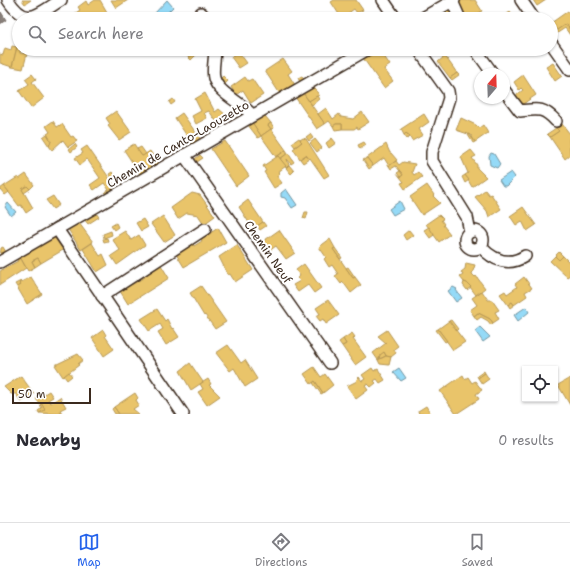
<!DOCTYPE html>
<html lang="en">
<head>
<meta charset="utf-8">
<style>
	:root { --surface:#fff; --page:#f2f2f3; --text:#2b2b33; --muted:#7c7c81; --line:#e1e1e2; --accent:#2563eb }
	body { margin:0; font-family:"Shantell Sans",sans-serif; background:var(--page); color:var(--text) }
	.controls { position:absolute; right:12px; bottom:12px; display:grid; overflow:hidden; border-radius:0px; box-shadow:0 1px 3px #0004 }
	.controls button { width:36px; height:36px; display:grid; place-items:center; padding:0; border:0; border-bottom:1px solid var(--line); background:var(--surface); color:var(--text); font:20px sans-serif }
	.compass { position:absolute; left:474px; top:68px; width:36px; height:36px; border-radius:50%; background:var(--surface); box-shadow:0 1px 3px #0004; rotate:19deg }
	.scale { position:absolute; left:12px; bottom:10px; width:79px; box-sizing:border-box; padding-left:4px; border:2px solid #3b2a1e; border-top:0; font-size:11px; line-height:14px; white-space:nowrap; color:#3b2a1e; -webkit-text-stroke:3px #fff; paint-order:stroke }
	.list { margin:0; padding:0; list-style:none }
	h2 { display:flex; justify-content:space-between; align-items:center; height:52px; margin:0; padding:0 16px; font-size:17px }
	h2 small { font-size:13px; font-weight:400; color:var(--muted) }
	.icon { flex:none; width:22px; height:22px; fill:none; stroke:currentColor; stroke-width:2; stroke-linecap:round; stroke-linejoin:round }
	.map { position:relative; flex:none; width:570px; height:414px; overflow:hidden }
	.search { position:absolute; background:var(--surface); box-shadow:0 1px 3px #0004; left:12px; right:12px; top:12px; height:44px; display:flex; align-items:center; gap:10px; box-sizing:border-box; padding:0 14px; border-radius:22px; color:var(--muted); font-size:15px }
	.sheet { height:108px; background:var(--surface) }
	nav { display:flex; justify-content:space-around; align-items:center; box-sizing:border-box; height:56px; border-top:1px solid var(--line); background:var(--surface); font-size:11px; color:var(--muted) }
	nav a { display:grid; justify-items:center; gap:2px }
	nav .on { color:var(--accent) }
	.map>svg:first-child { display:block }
	.water { fill:#95daf7; stroke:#7194a0 }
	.homes { fill:#e9c46a; stroke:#b59653 }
	.industry { fill:#8a817c; stroke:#726760 }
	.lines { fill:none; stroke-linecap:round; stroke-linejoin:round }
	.minor-casing { stroke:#3b2a1e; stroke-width:14 }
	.minor { stroke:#fff; stroke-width:11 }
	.labels { text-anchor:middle; stroke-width:4; stroke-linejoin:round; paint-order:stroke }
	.street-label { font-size:12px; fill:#3b2a1e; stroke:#fff }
</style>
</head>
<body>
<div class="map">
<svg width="570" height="414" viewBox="0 0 570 414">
	<rect width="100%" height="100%" fill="#fff"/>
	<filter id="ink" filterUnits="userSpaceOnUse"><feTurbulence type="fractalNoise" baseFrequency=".025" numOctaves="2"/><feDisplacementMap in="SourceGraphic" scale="8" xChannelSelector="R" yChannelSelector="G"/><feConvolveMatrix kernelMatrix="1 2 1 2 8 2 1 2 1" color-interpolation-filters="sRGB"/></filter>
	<g filter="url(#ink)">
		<g class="water">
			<polygon points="167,0 173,7 161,19 159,19 154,14"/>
			<polygon points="491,153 494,154 500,164 497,168 490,165 489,156"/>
			<polygon points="511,172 515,177 506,186 503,186 499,180"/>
			<polygon points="286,189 297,205 292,208 285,198 281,197 281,193"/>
			<polygon points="400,201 404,209 393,215 389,209"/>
			<polygon points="8,203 16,212 11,216 5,207"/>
			<polygon points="453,287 457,289 456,290 462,298 456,302 448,291"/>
			<polygon points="526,307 529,312 518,321 514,315"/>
			<polygon points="480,327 490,337 483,342 475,331"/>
			<polygon points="399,368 406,378 401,381 393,372"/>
		</g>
		<g class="homes">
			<polygon points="22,0 31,0 25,4"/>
			<polygon points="95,0 100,0 107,12 96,19 71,19 70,17 80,10 78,7 86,1 88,5"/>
			<polygon points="111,0 128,0 116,8"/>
			<polygon points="334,0 356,0 363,10 357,13 354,9 347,14 349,18 342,19 331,2"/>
			<polygon points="463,0 475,0 482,11 468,19 457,3"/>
			<polygon points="533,0 546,0 537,6"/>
			<polygon points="450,7 457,16 453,19 450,19 444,11"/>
			<polygon points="444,11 450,19 430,19"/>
			<polygon points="568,11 570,14 570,30 566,24 554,32 551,23"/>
			<polygon points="510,12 514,18 513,19 500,19"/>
			<polygon points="566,24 570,30 570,35 565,28 556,34 554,32"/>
			<polygon points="12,46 17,47 12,67 0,63 0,54 3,55 5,48 11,50"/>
			<polygon points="17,47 21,49 20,53 27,54 23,69 12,67"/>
			<polygon points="184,49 202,49 195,56 194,54 189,58 185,54 187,52"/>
			<polygon points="379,49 390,65 384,69 393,81 384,88 363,58"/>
			<polygon points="238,51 247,63 239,68 231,57"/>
			<polygon points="194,54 195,56 191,60 189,58"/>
			<polygon points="445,56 457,73 450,78 438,62"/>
			<polygon points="283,59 292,71 288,74 295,85 280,94 265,71"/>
			<polygon points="553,63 562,76 555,81 546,67"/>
			<polygon points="457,73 459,75 452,80 450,78"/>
			<polygon points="32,74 36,79 32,82 44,98 31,108 19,91 29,84 25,79"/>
			<polygon points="523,75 536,95 520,106 514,97 523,90 521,88 519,90 514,82"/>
			<polygon points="223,76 228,81 223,86 218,81"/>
			<polygon points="302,76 304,79 300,82 298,78"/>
			<polygon points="245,77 248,81 252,79 263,95 251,103 243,90 236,95 231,87"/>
			<polygon points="313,86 319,95 309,101 303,93"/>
			<polygon points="205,93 215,112 219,109 227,116 216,121 209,111 204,113 207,118 196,124 192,116 201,111 195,99"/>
			<polygon points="303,93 325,124 317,129 295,97"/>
			<polygon points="317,96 319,99 312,105 309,101"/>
			<polygon points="173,99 175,102 171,105 169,102"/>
			<polygon points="326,108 333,119 339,114 341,117 353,119 362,112 369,122 358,129 357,127 354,129 342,129 342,124 336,124 333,126 329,121 325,124 318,114"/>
			<polygon points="116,111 131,132 119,140 108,126 110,124 106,118"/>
			<polygon points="182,113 201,140 193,145 175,118"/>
			<polygon points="424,114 429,122 419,129 423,135 412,141 408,134 404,135 401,129"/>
			<polygon points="262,116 265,116 271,123 268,125 271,129 261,136 252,122"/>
			<polygon points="461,118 476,125 479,128 483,125 488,133 475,142 471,135 456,130"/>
			<polygon points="53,121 57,127 62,124 71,137 73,136 77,141 68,147 63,140 52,150 49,146 51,141 47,134 50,132 46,126"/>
			<polygon points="252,122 261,136 258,138 248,125"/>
			<polygon points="271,123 274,128 271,129 268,125"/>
			<polygon points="336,124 342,124 342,129 335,130 333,126"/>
			<polygon points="562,124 570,134 569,140 570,155 565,159 550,137 559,131 556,128"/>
			<polygon points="556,128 559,131 550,137 547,134"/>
			<polygon points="271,129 286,150 276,157 261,136"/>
			<polygon points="406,133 410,137 407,139 404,135"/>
			<polygon points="47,134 51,141 49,146 43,137"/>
			<polygon points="310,134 313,138 309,141 306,137"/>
			<polygon points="469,134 475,142 473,143 468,135"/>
			<polygon points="299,138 302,142 295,147 292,143"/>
			<polygon points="303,138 306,139 329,175 324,178 310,158 309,159 306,155 300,159 293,149 302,142 300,140"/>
			<polygon points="332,138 336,143 329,148 326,143"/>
			<polygon points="315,139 322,148 317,152 310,143"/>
			<polygon points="225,141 249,176 236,186 211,149"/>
			<polygon points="364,142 366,145 360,149 358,145"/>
			<polygon points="75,144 77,147 71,152 69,149"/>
			<polygon points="134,144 142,156 150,151 158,163 140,174 124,150"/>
			<polygon points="386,144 390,153 391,153 397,160 389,166 384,158 373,166 367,158"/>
			<polygon points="87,146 117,189 107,195 105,192 109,190 104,183 94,190 90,185 100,178 87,159 80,165 75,158 83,153 81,150"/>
			<polygon points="141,147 146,154 142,156 137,149"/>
			<polygon points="286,150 288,153 280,159 278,156"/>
			<polygon points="471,150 476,156 472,158 477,165 477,168 486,177 472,187 465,175 468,173 461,157"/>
			<polygon points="288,153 294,162 291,164 287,159 289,165 286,168 280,159"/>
			<polygon points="200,155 203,158 197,162 195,159"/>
			<polygon points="306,155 309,159 303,163 300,159"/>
			<polygon points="278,156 286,166 278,172 280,174 277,176 282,183 274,188 264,172 266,171 263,166"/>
			<polygon points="367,158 373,166 369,169 363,160"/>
			<polygon points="396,161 399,165 403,162 415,164 412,172 414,175 418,172 422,177 405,189 401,183 404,182 400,177 403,175 396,166 391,169 389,166"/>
			<polygon points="289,165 294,171 291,174 286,168"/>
			<polygon points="400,171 403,175 400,177 397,173"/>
			<polygon points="112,172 115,175 112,178 109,174"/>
			<polygon points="26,174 34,185 30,189 27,186 22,189 33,208 26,213 21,205 19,206 4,186 18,177 19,179"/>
			<polygon points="465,175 469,180 465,183 462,177"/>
			<polygon points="427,185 434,195 433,196 440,203 422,215 410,197"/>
			<polygon points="4,186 9,192 5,195 0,189"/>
			<polygon points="27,186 30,189 24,193 22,189"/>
			<polygon points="485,190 489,195 491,194 501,209 489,217 487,211 475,197"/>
			<polygon points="192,193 200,195 215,216 204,224 198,215 187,213 178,219 171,208"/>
			<polygon points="53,196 59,205 53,209 46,200"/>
			<polygon points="248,200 263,222 253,229 239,207"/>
			<polygon points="523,207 536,225 527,231 522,221 516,225 510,216"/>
			<polygon points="305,212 308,212 306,219 303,218"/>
			<polygon points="96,213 99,217 88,224 84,219"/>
			<polygon points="439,215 443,219 441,220 444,224 443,225 450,234 439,242 426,224"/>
			<polygon points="163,216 175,235 164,242 151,224"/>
			<polygon points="143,219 148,227 141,231 136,223"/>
			<polygon points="263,222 266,226 260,230 257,226"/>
			<polygon points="79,223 93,242 81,250 68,229"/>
			<polygon points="116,223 118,227 114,230 111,226"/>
			<polygon points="429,227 434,235 430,238 424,230"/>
			<polygon points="218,228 226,242 184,267 176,254 193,244 194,246 202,241 201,239"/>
			<polygon points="279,230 295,253 286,259 276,246 269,251 262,242"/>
			<polygon points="409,230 413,235 406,240 403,235"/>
			<polygon points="111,231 112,235 104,238 103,234"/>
			<polygon points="125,231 131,240 139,235 145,245 117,265 111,256 120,250 112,239"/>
			<polygon points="54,237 63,250 41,263 38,258 32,261 35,267 28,271 20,257"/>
			<polygon points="107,238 108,241 104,242 103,239"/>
			<polygon points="330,239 335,248 333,249 353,278 355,277 361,285 351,293 343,282 341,284 335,276 338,274 332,265 329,267 324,259 326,257 319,247"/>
			<polygon points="92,243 100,256 103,254 108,265 97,272 83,249"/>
			<polygon points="237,245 253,270 235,282 230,274 228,275 219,257"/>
			<polygon points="3,247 6,252 0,256 1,248"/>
			<polygon points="335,248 342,258 340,259 333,249"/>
			<polygon points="559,252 563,256 559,260 555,256"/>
			<polygon points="555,256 559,260 563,256 570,263 570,275 567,277 550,261"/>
			<polygon points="20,257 26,268 0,285 0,271 18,261 17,259"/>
			<polygon points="38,258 41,263 35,267 32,261"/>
			<polygon points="466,263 475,265 472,274 475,277 476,276 485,288 476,295 467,283 464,282 460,277 463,275 461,272 465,269"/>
			<polygon points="304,264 321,288 314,293 308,285 298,292 293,285 300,281 297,278 300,276 296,270"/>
			<polygon points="161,265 169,278 128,304 120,291 145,277 144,276"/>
			<polygon points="348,267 355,277 353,278 346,268"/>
			<polygon points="31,277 42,294 27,304 17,287 21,285 19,283"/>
			<polygon points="524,277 532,288 525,292 527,296 514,305 512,302 508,305 500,294 505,291 507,294 517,287 515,284"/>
			<polygon points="21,281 19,283 21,285 17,287 15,284"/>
			<polygon points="464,282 467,283 471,287 467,290 463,285"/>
			<polygon points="201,286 226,322 215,329 205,315 204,316 190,293"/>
			<polygon points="482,291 488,300 492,300 499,310 495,312 499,319 493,323 490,319 478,313 474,316 470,310 477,305 472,298"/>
			<polygon points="328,300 339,315 326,324 323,319 320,321 316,316 320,314 316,308"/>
			<polygon points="512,302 514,305 510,308 508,305"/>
			<polygon points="157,309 165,321 167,319 172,329 173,328 179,337 166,345 158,332 163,329 160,324 149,331 141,319"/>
			<polygon points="478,313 490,319 493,323 491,325 488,321 481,317 477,320 474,316"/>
			<polygon points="451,320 458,329 456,331 449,321"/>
			<polygon points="449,321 465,342 453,350 438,329"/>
			<polygon points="438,329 447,341 445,342 436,330"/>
			<polygon points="103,330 106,335 105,336 114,349 104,356 92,338"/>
			<polygon points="387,330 398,346 394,349 396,353 391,357 386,356 384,352 378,360 373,353 386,343 378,336"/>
			<polygon points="352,333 355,337 353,339 366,357 355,365 342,346 346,344 343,339"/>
			<polygon points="343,339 346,344 342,346 339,342"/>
			<polygon points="228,345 241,363 245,360 257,379 245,387 234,368 230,371 216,353"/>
			<polygon points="384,352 386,356 379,359 380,355"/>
			<polygon points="78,354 83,360 78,364 79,365 63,377 55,365"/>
			<polygon points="386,356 391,357 389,365 380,364 378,360"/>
			<polygon points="190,363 203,382 191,390 180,371"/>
			<polygon points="314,367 321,377 325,374 333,385 323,393 315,381 311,384 304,374"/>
			<polygon points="372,368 374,371 378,369 385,380 380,383 377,379 374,381 376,383 371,387 368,384 365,386 368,390 356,399 347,386 357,381 356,380 359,377 362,381 365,379 362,375"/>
			<polygon points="484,371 485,373 478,378 477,376"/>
			<polygon points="69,372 72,376 67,380 64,376"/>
			<polygon points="485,373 489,379 482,384 478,378"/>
			<polygon points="463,375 465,379 468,377 472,383 475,381 482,390 476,394 479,399 456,414 440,391"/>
			<polygon points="21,376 34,394 21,402 16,394 11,394 4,387"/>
			<polygon points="570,378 570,405 558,385"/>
			<polygon points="208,379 211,384 209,385 220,396 207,405 198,392 203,389 200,384"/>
			<polygon points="315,381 323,393 321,394 313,383"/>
			<polygon points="49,391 53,397 48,400 51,403 60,397 66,407 60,410 62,413 59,414 39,413 45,410 36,399"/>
			<polygon points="135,393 138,398 136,400 139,405 133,409 139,414 119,414 114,407"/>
			<polygon points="42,404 45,410 39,413 38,411 42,408 40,405"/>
			<polygon points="426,406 431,414 419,414 418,411"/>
			<polygon points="114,407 119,414 115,414 112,409"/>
		</g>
		<polygon class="industry" points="1,12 6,20 0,24 0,13"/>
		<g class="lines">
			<defs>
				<g id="minor">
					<path d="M8 0C27 29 38 14 61 0"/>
					<polyline points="383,0 396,19"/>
					<polyline points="521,0 534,19"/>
					<polyline points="452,1 460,19"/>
					<polyline points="201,13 207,19"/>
					<polyline points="421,19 454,0"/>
					<polyline points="551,43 570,70"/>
					<path d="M215 49C215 58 212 70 214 78 218 94 242 102 252 115"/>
					<polyline points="418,49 448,91 449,98 432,152 432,161 467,217 470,232"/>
					<polyline points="475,49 493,74"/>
					<path d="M504 90 520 111C538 109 543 107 556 121"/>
					<polyline points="184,155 330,363"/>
					<polyline points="57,229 183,414"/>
					<circle cx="474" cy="240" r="9"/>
					<path d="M481 247C493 260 508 267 525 256"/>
					<polyline points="0,262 368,49"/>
					<polyline points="102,296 205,229"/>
				</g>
			</defs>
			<use href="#minor" class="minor-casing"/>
			<use href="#minor" class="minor"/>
		</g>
	</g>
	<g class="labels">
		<g class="street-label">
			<text transform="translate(178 144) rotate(-30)" y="4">Chemin de Canto-Laouzetto</text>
			<text transform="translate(268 252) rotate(55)" y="4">Chemin Neuf</text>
		</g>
	</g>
</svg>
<div class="controls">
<button><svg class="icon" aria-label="locate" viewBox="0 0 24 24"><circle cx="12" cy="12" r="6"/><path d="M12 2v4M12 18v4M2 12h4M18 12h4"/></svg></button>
</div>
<svg class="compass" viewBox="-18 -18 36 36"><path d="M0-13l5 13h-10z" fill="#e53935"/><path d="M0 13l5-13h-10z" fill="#7c7c81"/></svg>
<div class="scale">50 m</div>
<div class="search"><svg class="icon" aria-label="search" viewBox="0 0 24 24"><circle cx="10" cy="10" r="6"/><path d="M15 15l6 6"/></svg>Search here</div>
</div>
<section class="sheet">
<h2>Nearby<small>0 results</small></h2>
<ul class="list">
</ul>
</section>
<nav>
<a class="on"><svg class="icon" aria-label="map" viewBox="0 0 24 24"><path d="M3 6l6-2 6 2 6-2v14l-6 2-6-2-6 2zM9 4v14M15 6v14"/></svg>Map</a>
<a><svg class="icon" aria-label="directions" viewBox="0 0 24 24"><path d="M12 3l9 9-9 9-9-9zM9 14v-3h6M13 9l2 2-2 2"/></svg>Directions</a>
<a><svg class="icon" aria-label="saved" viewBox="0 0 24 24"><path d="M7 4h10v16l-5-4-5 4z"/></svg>Saved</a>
</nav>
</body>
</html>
